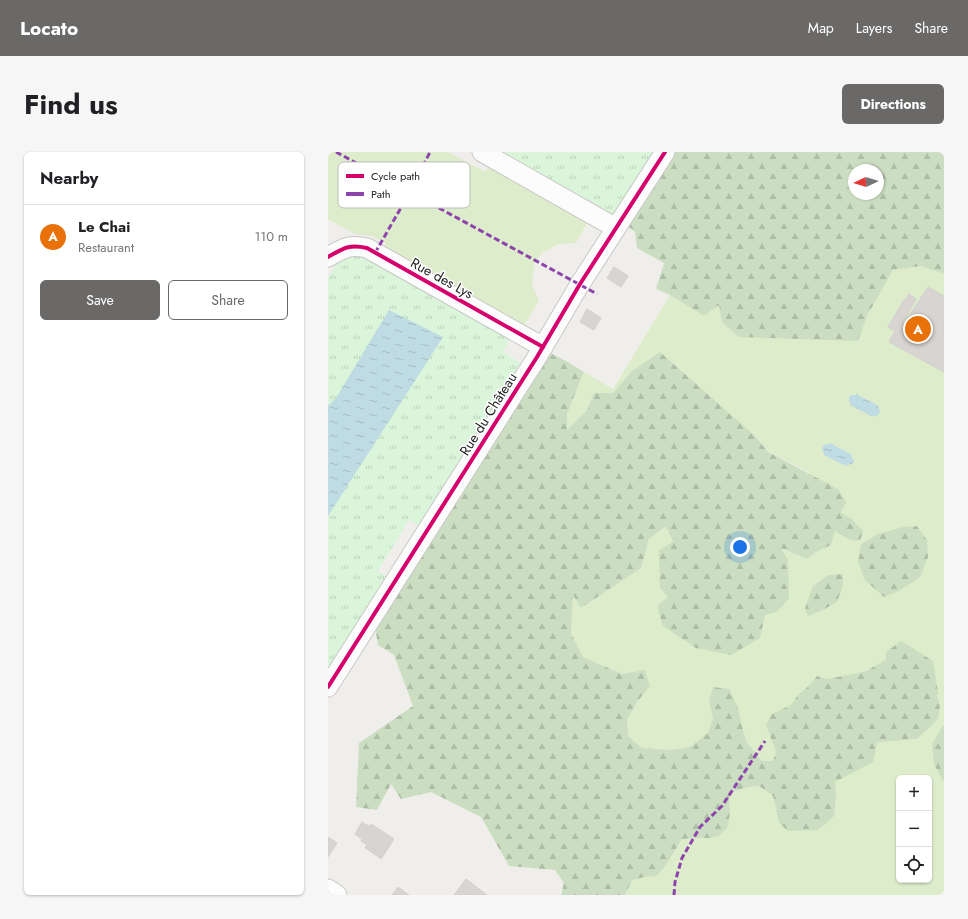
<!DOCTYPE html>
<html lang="en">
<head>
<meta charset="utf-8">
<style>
	:root { --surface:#fff; --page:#f6f6f6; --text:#202124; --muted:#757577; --line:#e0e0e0; --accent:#6a6968 }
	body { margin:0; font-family:Jost,sans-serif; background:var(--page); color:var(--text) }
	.controls { position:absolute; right:12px; bottom:12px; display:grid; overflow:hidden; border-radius:6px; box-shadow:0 1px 3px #0004 }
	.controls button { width:36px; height:36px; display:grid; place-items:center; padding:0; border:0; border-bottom:1px solid var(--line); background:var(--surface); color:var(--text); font:20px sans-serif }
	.compass { position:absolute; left:520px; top:12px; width:36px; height:36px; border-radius:50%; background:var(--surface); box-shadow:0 1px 3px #0004; rotate:266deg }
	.you { position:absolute; left:412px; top:395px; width:14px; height:14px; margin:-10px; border:3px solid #fff; border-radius:50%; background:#1a73e8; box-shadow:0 0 0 6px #1a73e833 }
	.badge { display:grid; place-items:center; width:26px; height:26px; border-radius:50%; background:var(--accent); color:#fff; font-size:13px; font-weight:700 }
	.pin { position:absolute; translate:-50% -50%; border:2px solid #fff; box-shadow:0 1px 4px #0006 }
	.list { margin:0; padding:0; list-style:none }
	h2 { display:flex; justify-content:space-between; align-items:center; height:52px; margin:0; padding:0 16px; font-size:17px }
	h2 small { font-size:13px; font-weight:400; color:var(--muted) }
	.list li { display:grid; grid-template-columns:26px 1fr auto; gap:12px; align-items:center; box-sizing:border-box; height:64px; padding:0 16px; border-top:1px solid var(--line) }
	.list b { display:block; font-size:15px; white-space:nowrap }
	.list p { margin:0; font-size:13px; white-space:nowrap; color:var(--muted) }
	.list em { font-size:13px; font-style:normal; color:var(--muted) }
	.actions { display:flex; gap:8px; padding:12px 16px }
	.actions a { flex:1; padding:9px 0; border:1px solid var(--accent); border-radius:6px; text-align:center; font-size:14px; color:var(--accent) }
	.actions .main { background:var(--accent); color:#fff }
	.icon { flex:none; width:22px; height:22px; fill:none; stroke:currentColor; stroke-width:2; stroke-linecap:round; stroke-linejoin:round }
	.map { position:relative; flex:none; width:616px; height:743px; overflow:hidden; border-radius:6px }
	header { display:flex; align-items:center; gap:24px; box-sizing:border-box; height:56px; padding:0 20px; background:var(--accent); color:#fff }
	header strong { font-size:19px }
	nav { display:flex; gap:22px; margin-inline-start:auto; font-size:14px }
	.intro { display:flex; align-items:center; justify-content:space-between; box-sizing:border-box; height:96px; padding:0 24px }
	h1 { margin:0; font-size:28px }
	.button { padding:10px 18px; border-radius:6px; background:var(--accent); color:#fff; font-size:14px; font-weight:700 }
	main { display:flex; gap:24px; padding:0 24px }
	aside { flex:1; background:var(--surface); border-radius:6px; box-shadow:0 1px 3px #0004 }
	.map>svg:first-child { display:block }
	.grass { fill:#ddeccb; fill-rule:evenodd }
	.forest { fill:url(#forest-firs); fill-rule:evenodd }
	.park { fill:url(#park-tufts) }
	.water { fill:url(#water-ripples) }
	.building { fill:#d7d4d2; stroke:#d3d0cc }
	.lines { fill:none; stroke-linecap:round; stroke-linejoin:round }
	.minor-casing { stroke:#c9c8c7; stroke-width:21 }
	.minor { stroke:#fdfcfc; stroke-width:19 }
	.quiet { stroke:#8e44ad; stroke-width:3; stroke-dasharray:6 3; stroke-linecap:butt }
	.cycleway-casing { stroke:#fff; stroke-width:6 }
	.cycleway { stroke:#d6006c; stroke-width:4 }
	.labels { text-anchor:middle; stroke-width:3; stroke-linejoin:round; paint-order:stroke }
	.street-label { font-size:14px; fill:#222; stroke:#fff }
	.key { fill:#fff; stroke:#bdbdbd; stroke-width:1 }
	.key-label { font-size:11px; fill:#222 }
</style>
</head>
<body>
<header>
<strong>Locato</strong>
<nav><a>Map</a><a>Layers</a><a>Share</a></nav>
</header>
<div class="intro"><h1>Find us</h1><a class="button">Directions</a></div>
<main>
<aside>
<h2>Nearby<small></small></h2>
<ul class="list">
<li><span class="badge" style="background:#e8710a">A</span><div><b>Le Chai</b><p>Restaurant</p></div><em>110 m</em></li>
</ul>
<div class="actions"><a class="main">Save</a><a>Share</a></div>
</aside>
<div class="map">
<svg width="616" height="743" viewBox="0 0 616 743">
	<defs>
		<pattern id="forest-firs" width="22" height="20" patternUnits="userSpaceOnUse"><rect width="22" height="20" fill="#cbdec1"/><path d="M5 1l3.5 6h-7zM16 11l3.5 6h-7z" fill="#aebea6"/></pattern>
		<pattern id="park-tufts" width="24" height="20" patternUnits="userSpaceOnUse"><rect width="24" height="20" fill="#daf5da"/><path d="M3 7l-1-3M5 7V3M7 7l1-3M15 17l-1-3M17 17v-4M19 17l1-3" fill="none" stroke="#bbd2bb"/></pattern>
		<pattern id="water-ripples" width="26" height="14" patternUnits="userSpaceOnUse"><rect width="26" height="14" fill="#bfdbe3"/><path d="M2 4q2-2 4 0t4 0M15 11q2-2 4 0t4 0" fill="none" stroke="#a4bcc2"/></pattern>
	</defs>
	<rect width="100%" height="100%" fill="#f0eeeb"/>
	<g class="grass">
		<polygon points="0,0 120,0 157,20 162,12 260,70 248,91 230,92 214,101 206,112 204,133 211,149 196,173 55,98 58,91 43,84 27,82 0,67"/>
		<path d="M593 114 616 122V743H297L304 728 317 725 329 724 338 713 354 687 373 686H383L402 659 401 645 405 639 420 635 431 634 445 644 451 671 495 649 526 601 552 590 589 587 548 516 526 522 452 610 434 609 418 589 414 574 386 535 381 548 385 566 380 581 362 595 342 598 314 596 300 584 299 568 309 550 322 534 317 519 294 522 255 505 243 481 245 442 253 456 313 416 321 387 338 373 345 390 437 463 449 460 453 396 479 407 488 400 503 393 507 378 522 388 531 389 535 379 524 367 513 361 481 321 469 314 440 300 427 284 304 219 285 241H266L259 258 239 278V262L256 220 285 237 342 143 376 164 391 153 530 189 540 162 565 118ZM571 626H601V728H571Z"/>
	</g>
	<g class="forest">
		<path d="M327 0H616V122L593 114 565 118 540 162 530 189 411 185 394 170 391 153 376 164 342 143 328 137 336 111 309 96 307 80 285 62ZM526 18H550V42H526Z"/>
		<polygon points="332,200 427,284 440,300 510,337 518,350 513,361 524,367 535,379 532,389 522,388 507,379 503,393 488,400 479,407 453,396 460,408 461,446 449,460 437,463 432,486 403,503 368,496 335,474 329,454 340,445 332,436 331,398 345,390 338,374 321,387 313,416 253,456 245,443 243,481 255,505 294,522 317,518 322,534 309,550 299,568 300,584 314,596 342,598 362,595 380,581 385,566 381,549 385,535 401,537 410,556 414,574 418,589 434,609 445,609 448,600 438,573 444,562 463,553 470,543 482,533 489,524 498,527 526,522 538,519 558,508 558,500 573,489 605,509 610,541 609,544 612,553 610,567 589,587 552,590 549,591 545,610 507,630 508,643 506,664 490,678 460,679 451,671 445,644 431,634 420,635 405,639 401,645 402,659 400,675 392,683 383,686 373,686 354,687 338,713 329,724 317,725 304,728 297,743 233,743 236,731 227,718 181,714 153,665 103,640 73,647 63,632 49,658 28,655 31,591 85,554 66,503 50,493 47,475 214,216 222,201 240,210 256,220 239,262 239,278 259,258 266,241 285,241 304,219"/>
		<polygon points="589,374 599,388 600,405 592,425 571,439 556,445 537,428 530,410 533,392 550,382 575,375"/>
		<polygon points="515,422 515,433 509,450 493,459 480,464 477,456 485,434 500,423"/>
		<polygon points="616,574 616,628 614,628 606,612 604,592 614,575"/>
	</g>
	<g class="park">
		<polygon points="174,0 327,0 285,62"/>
		<polygon points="24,101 43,110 184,184 175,200 193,211 95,377 81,368 50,419 64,428 0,525 0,126 12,106"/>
	</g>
	<g class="water">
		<polygon points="61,158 115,185 0,364 0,254 8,246"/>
		<path d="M528 242 551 254 550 255 552 259C552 263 549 264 545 264V265L522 253 523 252 521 249V246L523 243H528Z"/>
		<polygon points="502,291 524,303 523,304 526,309 524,312 519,313 518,314 496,303 496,301 494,297 495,294 499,292 501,292"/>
	</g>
	<g class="building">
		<polygon points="286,115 300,124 293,135 279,126"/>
		<polygon points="600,135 616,144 616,220 561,190 567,179 560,175 576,148 577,149 581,142 588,147 574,172 575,173"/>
		<polygon points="259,157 273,166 266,178 252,170"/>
		<polygon points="34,670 42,675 43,672 66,687 53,707 45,701 47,698 33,689 34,687 27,682"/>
		<polygon points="0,685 9,691 0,705"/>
		<polygon points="39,693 47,698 45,701 37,696"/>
		<polygon points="138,727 159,743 126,743"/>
		<polygon points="70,735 81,743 64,743"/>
	</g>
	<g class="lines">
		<defs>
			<g id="minor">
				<polyline points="154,0 288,76"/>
				<path d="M0 105C16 96 21 92 39 96L215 195"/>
				<polyline points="0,535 209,205 252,132 337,0"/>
				<polyline points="0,737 9,743"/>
			</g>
		</defs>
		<use href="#minor" class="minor-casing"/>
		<use href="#minor" class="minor"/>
		<g class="quiet">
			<polyline points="8,0 269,142"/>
			<polyline points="47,101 82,40 102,0"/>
			<polyline points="346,743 347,730 354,706 372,675 394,654 437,589"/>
		</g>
		<defs>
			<g id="cycleway">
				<path d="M0 105C16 96 21 92 39 96L215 195"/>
				<polyline points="0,535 209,205 252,132 337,0"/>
			</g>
		</defs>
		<use href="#cycleway" class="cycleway-casing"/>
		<use href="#cycleway" class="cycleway"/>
	</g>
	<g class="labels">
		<g class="street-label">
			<text transform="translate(114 126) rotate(29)" y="5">Rue des Lys</text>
			<text transform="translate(160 262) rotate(-58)" y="5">Rue du Château</text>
		</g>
	</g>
	<rect x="10" y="10" width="132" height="46" rx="6" class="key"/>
	<rect x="18" y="22" width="18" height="4" fill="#d6006c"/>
	<rect x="18" y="40" width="18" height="4" fill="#8e44ad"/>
	<g class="key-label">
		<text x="43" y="28">Cycle path</text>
		<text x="43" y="46">Path</text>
	</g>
</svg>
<div class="controls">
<button>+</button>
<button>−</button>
<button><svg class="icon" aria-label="locate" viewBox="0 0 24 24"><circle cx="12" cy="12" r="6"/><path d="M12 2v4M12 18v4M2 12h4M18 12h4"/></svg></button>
</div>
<svg class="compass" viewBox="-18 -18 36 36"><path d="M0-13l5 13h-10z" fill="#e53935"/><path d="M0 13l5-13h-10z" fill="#757577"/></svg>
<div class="you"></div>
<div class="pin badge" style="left:590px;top:177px;background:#e8710a">A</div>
</div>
</main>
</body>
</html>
